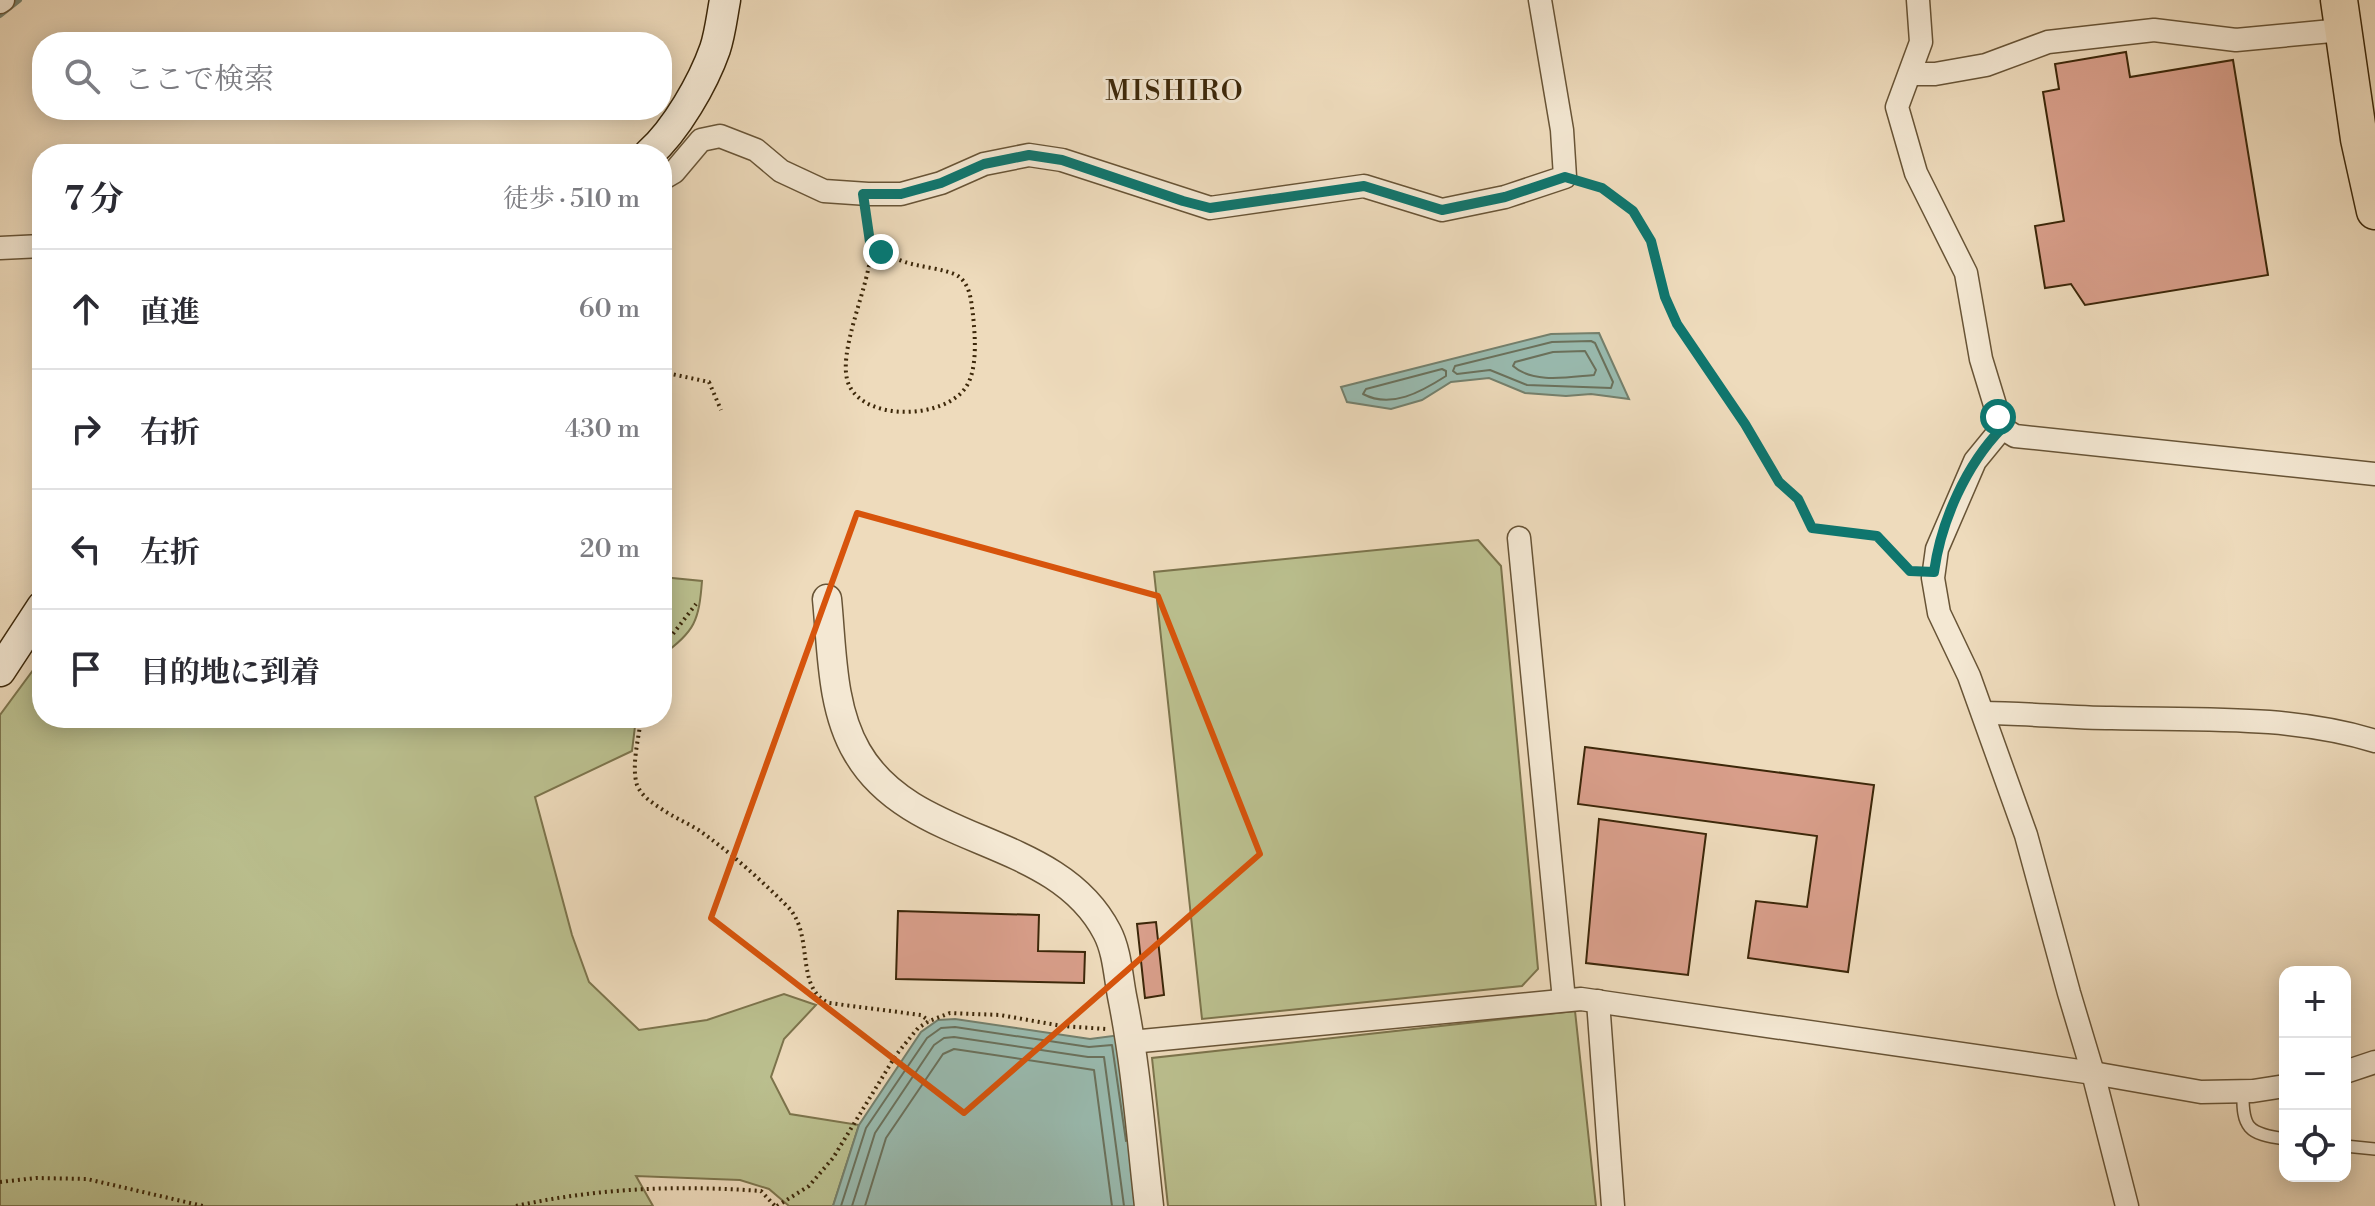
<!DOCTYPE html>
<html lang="ja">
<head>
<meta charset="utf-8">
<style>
	:root { --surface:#fff; --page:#f7f7f7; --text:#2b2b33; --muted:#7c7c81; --line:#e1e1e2 }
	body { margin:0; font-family:"Libre Bodoni","Noto Serif JP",serif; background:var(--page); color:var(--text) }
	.controls { position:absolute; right:24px; bottom:24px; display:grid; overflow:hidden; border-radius:16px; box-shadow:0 4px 20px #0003 }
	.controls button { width:72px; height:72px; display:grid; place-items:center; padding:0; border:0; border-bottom:2px solid var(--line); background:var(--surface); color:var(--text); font:40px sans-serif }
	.stop { position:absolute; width:24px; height:24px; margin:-18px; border:6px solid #0f766e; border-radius:50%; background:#fff }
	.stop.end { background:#0f766e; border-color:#fff; box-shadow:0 2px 8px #0008 }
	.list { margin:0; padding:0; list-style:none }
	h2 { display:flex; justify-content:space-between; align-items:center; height:104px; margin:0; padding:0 32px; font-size:34px }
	h2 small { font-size:26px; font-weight:400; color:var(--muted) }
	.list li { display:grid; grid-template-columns:52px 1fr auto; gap:24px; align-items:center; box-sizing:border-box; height:120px; padding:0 32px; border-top:2px solid var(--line) }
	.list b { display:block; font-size:30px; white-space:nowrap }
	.list em { font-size:26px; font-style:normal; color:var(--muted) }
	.icon { flex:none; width:44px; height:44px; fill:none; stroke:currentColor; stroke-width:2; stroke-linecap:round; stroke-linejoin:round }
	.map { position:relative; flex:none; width:2375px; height:1206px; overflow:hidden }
	.search { position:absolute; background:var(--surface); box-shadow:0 4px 20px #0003; left:32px; top:32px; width:640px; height:88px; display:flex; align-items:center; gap:20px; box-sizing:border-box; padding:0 28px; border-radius:32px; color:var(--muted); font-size:30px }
	.panel { position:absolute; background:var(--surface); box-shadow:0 4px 20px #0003; left:32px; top:144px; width:640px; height:584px; border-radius:32px }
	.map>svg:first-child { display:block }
	.green { fill:#bbc08f; stroke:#7c744c; stroke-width:2 }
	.water { fill:#99bbb0; stroke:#74806d; stroke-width:2 }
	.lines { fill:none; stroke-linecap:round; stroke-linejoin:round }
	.shore { stroke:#6a715c; stroke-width:2 }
	.stream { stroke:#74806d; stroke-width:6 }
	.building { fill:#d89e8a; stroke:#3c2709; stroke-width:2 }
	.service-casing { stroke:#685436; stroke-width:14 }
	.minor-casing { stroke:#685436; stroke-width:25 }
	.tertiary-casing { stroke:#685436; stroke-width:31 }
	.secondary-casing { stroke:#3c2709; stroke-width:33 }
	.trunk-casing { stroke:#3c2709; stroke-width:39 }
	.path { stroke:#3c2709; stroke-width:4; stroke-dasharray:2 4; stroke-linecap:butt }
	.service { stroke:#f4e8d3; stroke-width:11 }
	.minor { stroke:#f4e8d3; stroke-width:22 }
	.tertiary { stroke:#f4e8d3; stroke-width:28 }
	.secondary { stroke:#f4e8d3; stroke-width:30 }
	.trunk { stroke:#eedbbc; stroke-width:36 }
	.route { stroke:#0f766e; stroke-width:10 }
	.marked { fill:none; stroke:#d7540c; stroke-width:6; stroke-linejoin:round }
	.labels { text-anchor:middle; stroke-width:6; stroke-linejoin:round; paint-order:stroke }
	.quarter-label { font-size:28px; letter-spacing:2px; fill:#3c2709; stroke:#f4e8d3 }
</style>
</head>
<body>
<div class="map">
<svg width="2375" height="1206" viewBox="0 0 2375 1206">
	<rect width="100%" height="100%" fill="#eedbbc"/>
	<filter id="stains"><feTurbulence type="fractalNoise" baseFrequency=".0025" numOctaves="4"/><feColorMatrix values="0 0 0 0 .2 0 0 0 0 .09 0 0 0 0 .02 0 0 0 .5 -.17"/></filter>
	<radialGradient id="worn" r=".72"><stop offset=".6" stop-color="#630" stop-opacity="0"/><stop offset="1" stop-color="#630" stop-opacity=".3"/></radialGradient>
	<g class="green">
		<polygon points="1478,540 1501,566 1538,969 1522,986 1202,1019 1154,572"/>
		<path d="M662 577 702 581C699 620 695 632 662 655Z"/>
		<polygon points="42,658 42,718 636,718 632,751 535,797 572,935 589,982 639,1030 707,1020 784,994 816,1005 784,1039 771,1077 790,1114 859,1125 833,1206 789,1206 769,1189 740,1180 636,1176 653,1206 0,1206 0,715"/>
		<polygon points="1575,1011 1596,1206 1168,1206 1152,1058"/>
	</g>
	<g class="water">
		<polygon points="1599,333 1629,399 1591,394 1566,396 1525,393 1489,378 1451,382 1422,400 1391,409 1347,402 1341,387 1551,334"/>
		<polygon points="955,1019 1090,1039 1120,1035 1143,1206 833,1206 859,1125 921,1032 938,1020"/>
	</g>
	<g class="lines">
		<g class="shore">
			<polygon points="1591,341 1595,343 1613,382 1611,388 1527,385 1490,370 1457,374 1453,371 1455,366 1552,342"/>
			<path d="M1585 351 1596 370 1594 375C1569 377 1533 384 1513 366L1515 362 1553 352Z"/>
			<path d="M1442 369 1446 371V376C1421 392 1391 409 1363 394L1366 389Z"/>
			<polyline points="841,1206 866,1128 927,1038 941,1028 955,1027 1089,1047 1112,1045 1126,1141"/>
			<polyline points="852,1206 875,1133 934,1045 944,1038 954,1037 1088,1057 1104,1057 1124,1206"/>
			<polyline points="865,1206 886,1138 943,1054 954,1049 1094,1070 1112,1206"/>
		</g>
		<polyline class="stream" points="0,15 19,0"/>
	</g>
	<g class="building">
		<polygon points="2126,52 2130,77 2233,60 2268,275 2085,305 2071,284 2045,288 2035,226 2064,221 2043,92 2059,89 2055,64"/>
		<polygon points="1585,747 1874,785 1848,972 1748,958 1756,901 1807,907 1817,836 1578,804"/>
		<polygon points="1599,819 1706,834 1688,975 1586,963"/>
		<polygon points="898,911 1039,915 1038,951 1085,952 1084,983 896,979"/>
		<polygon points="1156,922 1164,995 1145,998 1137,924"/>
	</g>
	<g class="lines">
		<defs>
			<g id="service">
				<path d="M2243 1091C2242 1128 2248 1134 2285 1139"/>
				<polyline points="2345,1146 2375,1149"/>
			</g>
			<g id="minor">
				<polyline points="1918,0 1921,42 1897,107 1916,173 1966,273 1981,359 2002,428 2015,436 2375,474"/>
				<polyline points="0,2 3,0"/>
				<polyline points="1910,74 1935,74 1986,65 2048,42 2154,30 2236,40 2342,30"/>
				<polyline points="662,179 674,172 701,140 720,136 756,150 781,171 824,191 868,194 901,194 941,183 984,164 1029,155 1062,160 1210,208 1364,186 1442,210 1505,197 1565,177 1562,130 1540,0"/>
				<polyline points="0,248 42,246"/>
				<polyline points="2002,428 1975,461 1937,549 1933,578 1939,613 1969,676 2026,835 2069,993 2093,1073 2127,1206"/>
				<polyline points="1519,538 1564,1000"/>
				<path d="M1983 713C2026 713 2069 718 2112 718 2199 720 2291 715 2375 741"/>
				<polyline points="1598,1001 1613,1206"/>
				<polyline points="1131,1042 1581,999 2093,1073 2201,1092 2253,1091 2285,1086"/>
				<polyline points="2345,1072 2375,1062"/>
			</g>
			<path id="tertiary" d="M827 599C832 649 831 708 857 752 912 848 1056 833 1107 932 1117 951 1118 975 1122 996 1136 1065 1141 1136 1149 1206"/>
			<g id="secondary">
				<path d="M649 154C676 130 703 83 715 49 720 34 722 16 725 0"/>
				<polyline points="0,671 42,607"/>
			</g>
			<polyline id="trunk" points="2339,0 2359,139 2375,211"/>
		</defs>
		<use href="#service" class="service-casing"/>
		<use href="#minor" class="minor-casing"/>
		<use href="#tertiary" class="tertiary-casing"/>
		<use href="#secondary" class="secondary-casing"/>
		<use href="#trunk" class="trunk-casing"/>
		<g class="path">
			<polyline points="1582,182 1602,188 1633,211 1651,241 1665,297 1677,324 1745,424 1779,482 1798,499 1812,528 1877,536 1910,571 1916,571"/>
			<path d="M865 212C867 223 871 236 871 248 871 284 835 354 849 385 866 422 945 419 966 387 978 369 975 335 973 315 971 302 971 285 958 276 947 269 919 267 905 262 893 258 883 253 871 249"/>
			<polyline points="662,372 709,382 721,410"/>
			<polyline points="662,648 696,604"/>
			<path d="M641 718C639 738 631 765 637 785 642 797 653 803 663 810 675 818 688 823 700 831 731 853 761 880 788 907 815 935 794 988 829 1003L921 1015 929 1021"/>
			<polyline points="0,1182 36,1178 87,1179 203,1206"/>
			<path d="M516 1206C598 1188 677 1185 761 1191L775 1206"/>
			<polyline points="777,1206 809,1186 833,1158 896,1055 918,1028 929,1021 950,1013 1000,1015 1062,1026 1106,1029"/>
		</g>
		<use href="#service" class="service"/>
		<use href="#minor" class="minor"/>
		<use href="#tertiary" class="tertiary"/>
		<use href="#secondary" class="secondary"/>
		<use href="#trunk" class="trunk"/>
	</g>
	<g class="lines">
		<path class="route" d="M881 252 871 249 863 194H901L941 183 984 164 1029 155 1062 160 1183 201 1210 208 1364 186 1442 210 1505 197 1565 177 1602 188 1633 211 1651 241 1665 297 1677 324 1745 424 1779 482 1798 499 1812 528 1877 536 1910 571 1934 572C1941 521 1966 465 2002 428L1998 417"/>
	</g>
	<path class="marked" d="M857 513 1158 596 1260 854 964 1113 711 918Z"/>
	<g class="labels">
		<g class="quarter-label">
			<text x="1175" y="100">MISHIRO</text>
		</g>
	</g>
	<rect width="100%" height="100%" filter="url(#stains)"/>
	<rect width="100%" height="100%" fill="url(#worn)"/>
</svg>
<div class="controls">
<button>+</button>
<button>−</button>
<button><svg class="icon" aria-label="locate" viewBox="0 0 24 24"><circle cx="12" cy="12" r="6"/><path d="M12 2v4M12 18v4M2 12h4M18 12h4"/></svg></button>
</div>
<div class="stop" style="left:1998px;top:417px"></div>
<div class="stop end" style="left:881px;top:252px"></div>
<div class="search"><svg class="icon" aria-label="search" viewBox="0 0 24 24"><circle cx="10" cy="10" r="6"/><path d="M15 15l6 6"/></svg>ここで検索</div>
<section class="panel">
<h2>7 分<small>徒歩 · 510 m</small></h2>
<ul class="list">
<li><svg class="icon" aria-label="ahead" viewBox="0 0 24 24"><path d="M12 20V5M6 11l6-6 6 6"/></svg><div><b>直進</b></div><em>60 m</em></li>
<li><svg class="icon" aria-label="right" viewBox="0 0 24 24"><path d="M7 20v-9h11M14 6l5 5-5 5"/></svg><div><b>右折</b></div><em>430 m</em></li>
<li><svg class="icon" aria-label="left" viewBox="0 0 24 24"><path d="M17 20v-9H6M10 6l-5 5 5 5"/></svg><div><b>左折</b></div><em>20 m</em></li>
<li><svg class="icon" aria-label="arrive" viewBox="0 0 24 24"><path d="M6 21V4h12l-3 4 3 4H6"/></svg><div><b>目的地に到着</b></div></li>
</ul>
</section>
</div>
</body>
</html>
